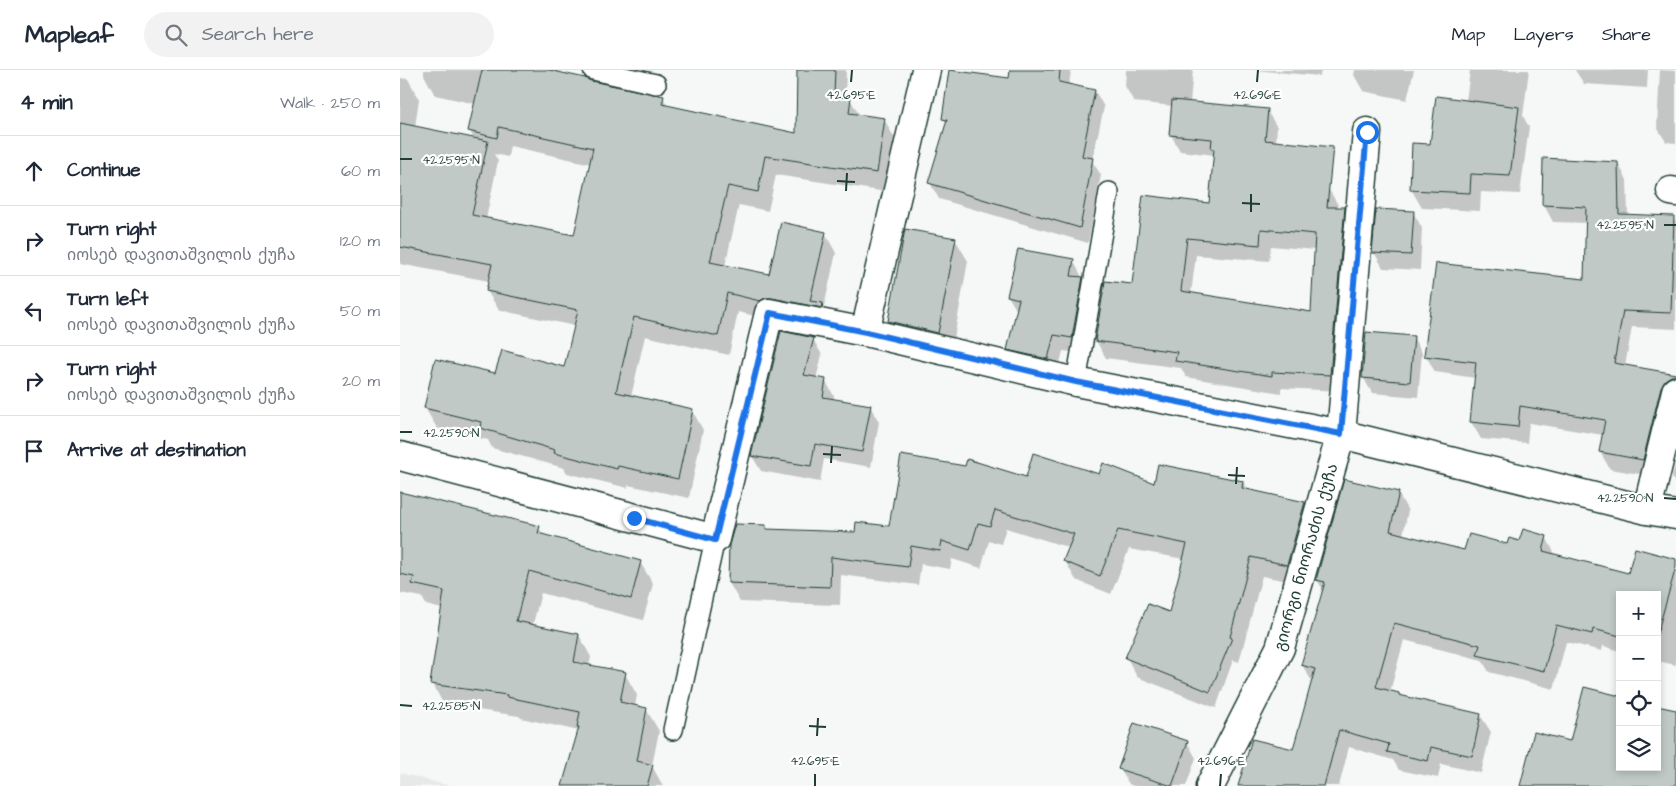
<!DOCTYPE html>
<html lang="en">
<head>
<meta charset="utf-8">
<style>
	:root { --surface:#fff; --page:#f2f2f3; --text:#1f2937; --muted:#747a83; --line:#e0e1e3 }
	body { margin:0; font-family:"Architects Daughter","Noto Sans Georgian",sans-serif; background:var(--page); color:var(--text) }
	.controls { position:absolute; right:15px; bottom:15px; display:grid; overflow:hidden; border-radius:0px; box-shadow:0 2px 8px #0003 }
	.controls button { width:45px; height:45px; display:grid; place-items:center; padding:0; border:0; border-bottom:1px solid var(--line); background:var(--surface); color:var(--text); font:25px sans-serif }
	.stop { position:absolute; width:15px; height:15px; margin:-11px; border:4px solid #1a73e8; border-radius:50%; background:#fff }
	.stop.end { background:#1a73e8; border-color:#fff; box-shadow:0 1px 5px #0008 }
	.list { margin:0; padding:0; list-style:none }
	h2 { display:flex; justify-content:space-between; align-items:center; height:65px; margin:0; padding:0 20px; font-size:21px }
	h2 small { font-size:16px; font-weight:400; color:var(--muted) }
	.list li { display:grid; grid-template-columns:32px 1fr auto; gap:15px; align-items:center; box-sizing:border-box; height:70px; padding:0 20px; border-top:1px solid var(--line) }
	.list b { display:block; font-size:19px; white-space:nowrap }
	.list p { margin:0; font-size:16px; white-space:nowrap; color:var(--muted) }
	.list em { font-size:16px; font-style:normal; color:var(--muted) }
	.icon { flex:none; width:28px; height:28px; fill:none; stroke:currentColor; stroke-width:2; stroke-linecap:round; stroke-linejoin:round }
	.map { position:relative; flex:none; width:1276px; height:716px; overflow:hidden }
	header { display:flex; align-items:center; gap:30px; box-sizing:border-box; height:70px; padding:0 25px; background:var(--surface); border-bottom:1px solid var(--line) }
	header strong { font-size:24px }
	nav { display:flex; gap:28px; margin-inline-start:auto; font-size:18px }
	.search { width:350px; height:45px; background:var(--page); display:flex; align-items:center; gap:12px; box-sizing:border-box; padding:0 18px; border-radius:28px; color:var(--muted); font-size:19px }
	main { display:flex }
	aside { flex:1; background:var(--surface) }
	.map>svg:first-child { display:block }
	.built { fill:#e6e9e8 }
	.shadow { fill:#0003; fill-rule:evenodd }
	.building { fill:#c0c9c6; stroke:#1f3d34; fill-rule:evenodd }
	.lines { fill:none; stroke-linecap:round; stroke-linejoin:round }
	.lane-casing { stroke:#1f3d34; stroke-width:22 }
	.street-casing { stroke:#1f3d34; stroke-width:31 }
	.lane { stroke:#fff; stroke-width:19 }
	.street { stroke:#fff; stroke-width:28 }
	.route { stroke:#1a73e8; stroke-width:6 }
	.ticks { fill:none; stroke:#1f3d34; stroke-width:2 }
	.labels { text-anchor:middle; stroke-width:4.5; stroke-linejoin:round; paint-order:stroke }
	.street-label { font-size:16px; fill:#1f3d34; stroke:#fff }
	.ticks-label { font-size:12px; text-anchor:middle; fill:#1f3d34; stroke:#fff; stroke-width:4.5; stroke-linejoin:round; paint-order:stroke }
</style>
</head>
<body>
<header>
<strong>Mapleaf</strong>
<div class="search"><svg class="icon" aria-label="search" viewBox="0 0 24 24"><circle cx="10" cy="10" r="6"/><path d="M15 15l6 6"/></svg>Search here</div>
<nav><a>Map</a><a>Layers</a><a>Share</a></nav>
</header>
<main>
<aside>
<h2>4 min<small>Walk · 250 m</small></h2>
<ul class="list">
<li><svg class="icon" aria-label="ahead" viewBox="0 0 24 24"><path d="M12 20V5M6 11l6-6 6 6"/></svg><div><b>Continue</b></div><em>60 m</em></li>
<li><svg class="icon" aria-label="right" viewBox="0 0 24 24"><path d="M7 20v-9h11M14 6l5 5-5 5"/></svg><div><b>Turn right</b><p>იოსებ დავითაშვილის ქუჩა</p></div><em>120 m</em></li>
<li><svg class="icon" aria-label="left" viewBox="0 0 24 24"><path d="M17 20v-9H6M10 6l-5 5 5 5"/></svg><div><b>Turn left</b><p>იოსებ დავითაშვილის ქუჩა</p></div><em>50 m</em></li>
<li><svg class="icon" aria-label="right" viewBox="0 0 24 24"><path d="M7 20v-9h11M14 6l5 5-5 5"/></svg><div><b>Turn right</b><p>იოსებ დავითაშვილის ქუჩა</p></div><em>20 m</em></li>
<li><svg class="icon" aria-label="arrive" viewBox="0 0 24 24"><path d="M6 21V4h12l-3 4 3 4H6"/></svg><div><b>Arrive at destination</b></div></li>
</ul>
</aside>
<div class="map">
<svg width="1276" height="716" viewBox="0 0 1276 716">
	<rect width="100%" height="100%" fill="#f6f7f7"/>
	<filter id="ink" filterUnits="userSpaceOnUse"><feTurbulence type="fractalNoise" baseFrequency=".02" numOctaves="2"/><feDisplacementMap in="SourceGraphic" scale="10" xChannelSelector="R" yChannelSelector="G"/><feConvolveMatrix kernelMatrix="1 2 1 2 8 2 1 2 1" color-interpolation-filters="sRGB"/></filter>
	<g filter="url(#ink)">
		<polygon class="built" points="0,703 50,716 0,716"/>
		<g class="shadow">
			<path d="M24 0H144L190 12 263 27 268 37 397 65 398 0H446L445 28 450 29 460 46 484 49 495 69 487 122 376 105 368 141 339 135 325 196 370 206 425 163 436 183 424 237 433 254 372 250 338 242 329 285 245 266 231 327 292 340 303 360 289 428 228 415V418L167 403 164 398 92 378 88 370 37 358 25 338 96 304 165 299 175 256 99 240 87 221 89 211 0 194V8L8 9 19 29 15 57 74 69 70 61 76 34 35 25 24 5ZM110 76 191 94 175 167 86 149 98 91 94 84 108 87Z"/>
			<polygon points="611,0 671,0 669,16 695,21 704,37 692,91 701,105 688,173 539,129 530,113 547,55 544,49 610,9"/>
			<path d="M726 0H793L790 33 867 41 877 57 876 73 928 118 938 135 937 138 944 139 954 156 940 321 881 318V323L786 307 781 298 706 288 696 271 733 216 810 134 815 85 780 81 771 65 773 36 734 32 725 16ZM871 176 915 180 912 244 791 224 796 185 869 191Z"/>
			<polygon points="853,0 921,0 920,6"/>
			<polygon points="955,0 1014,0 1007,30 963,21 954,5"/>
			<polygon points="1070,0 1129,0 1123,46 1129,57 1120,124 1081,122 1080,141 1022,138 1011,119 1031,75 1066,31"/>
			<polygon points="1175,0 1248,0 1247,18 1184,14"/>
			<polygon points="1260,0 1276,1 1276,73 1266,72 1257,57"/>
			<polygon points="1218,93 1227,110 1228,146 1273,147 1276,152 1276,259 1232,257 1225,296 1257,302 1267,319 1252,406 1210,399 1200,382 1203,365 1129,353 1127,373 1081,369 1071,352 1075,308 1035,302 1026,286 1185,210 1187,153 1153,152 1144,135"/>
			<polygon points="1013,142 1022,158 1020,200 983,198 974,182"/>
			<polygon points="555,169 568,191 551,285 502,274 489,251"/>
			<polygon points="673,190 691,224 681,283 663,281 657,305 617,295 608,279 617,241 608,226"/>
			<polygon points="1013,267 1022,283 1018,327 972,323 963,307"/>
			<polygon points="413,269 422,285 416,309 425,310 434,326 434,330 470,336 479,352 471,397 424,389 420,412 361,401 352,386"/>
			<polygon points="1276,392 1276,414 1272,408"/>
			<polygon points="700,405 755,415 843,412 848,420 905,433 915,452 898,513 862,506 839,592 833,590 816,638 737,607 727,588 770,544 784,489 729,479 711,524 676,510 665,491 670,478 606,458 601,474 589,471 581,498 552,489 550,499 521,494 518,515 441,505 440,535 340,532 329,513 365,456 368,460 456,464 490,458 626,408"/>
			<polygon points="0,423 139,458 144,466 240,492 253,514 243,550 141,523 133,554 179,565 191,587 189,596 225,604 237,625 235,637 246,639 259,661 252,696 263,716 163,716 179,661 121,648 119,646 44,635 32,613 42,539 26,535 22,527 0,523"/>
			<polygon points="998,423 1008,441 1003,465 1065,481 1108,476 1146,467 1156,486 1229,505 1276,491 1276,595 1257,591 1257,525 1220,525 1220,581 1203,576 1202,581 1166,572 1154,619 1089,602 1082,590 1004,570 990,622 1000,627 1080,645 1091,662 1081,703 1041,694 1038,708 999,700 993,690 949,677 939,716 840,716 894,681 913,613 902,595 924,521 917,510"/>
			<polygon points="787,672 796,688 786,716 733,716 729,714 720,699"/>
		</g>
		<g class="building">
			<polygon points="82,0 149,0 185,8 191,11 264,26 262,34 396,63 397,0 435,0 434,25 451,27 449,43 485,48 477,103 365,86 358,122 328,116 310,192 369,204 381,152 426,162 410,231 423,233 422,238 372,228 365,228 360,231 327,223 318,266 234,247 216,322 293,339 278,409 218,396 217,399 154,383 155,380 80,358 81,352 24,338 35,289 95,303 102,280 164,297 178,240 86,221 92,194 0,177 0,53 88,71 72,145 174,165 193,78 99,57 97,68 68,61"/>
			<polygon points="549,0 609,8 610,0 660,0 659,12 695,20 682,86 693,88 680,158 528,113 547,50 542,49"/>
			<polygon points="1036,26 1119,37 1110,106 1071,104 1070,123 1010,120 1012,73 1030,74"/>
			<path d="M772 30 868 39 865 70 933 77 927 137H945L930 305 872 302V306L775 291 777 282 695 271 705 211 732 214 743 125 809 133 814 79H811L812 69 769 65ZM861 159 915 164 911 242 781 221 787 168 860 175Z"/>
			<polygon points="1143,88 1218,92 1219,144 1274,146 1271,243 1223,241 1214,293 1276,304 1276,306 1271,306 1265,310 1261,317 1243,390 1199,382 1205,350 1120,336 1118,357 1070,352 1076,292 1024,286 1036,193 1184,209 1186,137 1142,135"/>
			<polygon points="976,139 1014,141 1011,185 972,183"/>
			<polygon points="505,159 556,168 538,263 488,251"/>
			<polygon points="618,179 674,189 671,206 683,207 672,268 654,265 648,289 607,280 619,229 607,226"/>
			<polygon points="381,261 414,268 404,305 426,309 423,327 471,335 462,382 415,374 411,396 351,386"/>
			<polygon points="966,262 1014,266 1010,312 962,308"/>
			<polygon points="633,383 699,404 703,393 754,413 758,394 843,411 842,418 905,432 887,495 851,487 830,567 832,568 810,622 725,588 748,534 769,542 787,474 718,460 700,506 663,491 674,464 595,440 590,456 578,453 570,480 542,471 540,481 511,476 508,497 431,487 430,517 328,513 329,475 335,454 366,455 366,459 455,462 456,452 489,456 501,385 565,396 567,389 626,407"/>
			<polygon points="944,409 999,422 990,461 1064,480 1069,464 1107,474 1109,468 1119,471 1123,459 1147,466 1143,481 1228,503 1235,478 1276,489 1276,497 1257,564 1257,525 1220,525 1220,566 1193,559 1192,564 1156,555 1144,601 1077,585 1080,575 994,553 976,617 999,623 999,625 1081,644 1072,686 1031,677 1028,691 987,682 989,674 939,660 924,716 838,716 852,669 893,679 915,599 901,595 925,512 916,510"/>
			<polygon points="0,422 140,456 138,463 241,491 231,529 129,501 116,551 179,564 174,592 226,602 220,632 247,638 237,691 253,695 247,716 162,716 179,657 177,657 180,642 107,627 107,625 30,614 44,521 12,514 14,507 0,504"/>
			<polygon points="1184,617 1220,626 1220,697 1257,697 1257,636 1276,640 1276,716 1120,716 1134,662 1170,671"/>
			<polygon points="734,653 788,671 772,716 718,699"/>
		</g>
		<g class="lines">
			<defs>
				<g id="lane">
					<polyline points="193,0 256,14"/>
					<polyline points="676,312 709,122"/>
					<polyline points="273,660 315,469"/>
				</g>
				<g id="street">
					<polyline points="1271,121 1276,122"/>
					<polyline points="465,262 526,0"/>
					<polyline points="0,386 315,469 369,243 465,262 676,312 941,364 1247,440 1276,445"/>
					<polyline points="1247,440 1276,321"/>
					<polyline points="810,716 880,578 941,364 967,62"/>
				</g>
			</defs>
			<use href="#lane" class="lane-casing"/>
			<use href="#street" class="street-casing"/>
			<use href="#lane" class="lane"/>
			<use href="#street" class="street"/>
		</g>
	</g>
	<g class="lines" filter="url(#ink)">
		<polyline class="route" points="234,448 315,470 370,243 466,262 676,312 941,364 967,62"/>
	</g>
	<path class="ticks" d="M451 12 452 0M857 12 858 0M0 89H12M437 111 455 112M446 121 447 103M842 133 860 134M851 142V124M1264 155H1276M0 362H12M423 384 441 385M431 393 432 376M828 405 845 406M836 414 837 397M1264 428 1276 429M0 635 12 636M409 656 426 657M417 666 418 648M415 716V704M820 716 821 704"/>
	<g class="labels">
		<g class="street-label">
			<text transform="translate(905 487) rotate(-74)" y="6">გიორგი ნიორაძის ქუჩა</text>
		</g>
	</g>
	<g class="ticks-label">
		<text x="451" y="29">42.695°E</text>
		<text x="857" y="29">42.696°E</text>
		<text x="51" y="94">42.2595°N</text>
		<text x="1225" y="159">42.2595°N</text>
		<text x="51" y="367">42.2590°N</text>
		<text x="1225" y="432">42.2590°N</text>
		<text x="51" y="640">42.2585°N</text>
		<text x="415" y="695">42.695°E</text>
		<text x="821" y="695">42.696°E</text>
	</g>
</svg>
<div class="controls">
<button>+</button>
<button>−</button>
<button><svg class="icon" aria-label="locate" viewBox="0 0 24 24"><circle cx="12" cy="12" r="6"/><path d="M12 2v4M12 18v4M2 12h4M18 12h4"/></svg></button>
<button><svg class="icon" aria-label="layers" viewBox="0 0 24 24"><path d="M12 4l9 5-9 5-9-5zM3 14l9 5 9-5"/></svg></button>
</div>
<div class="stop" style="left:967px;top:62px"></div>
<div class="stop end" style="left:234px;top:448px"></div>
</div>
</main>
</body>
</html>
